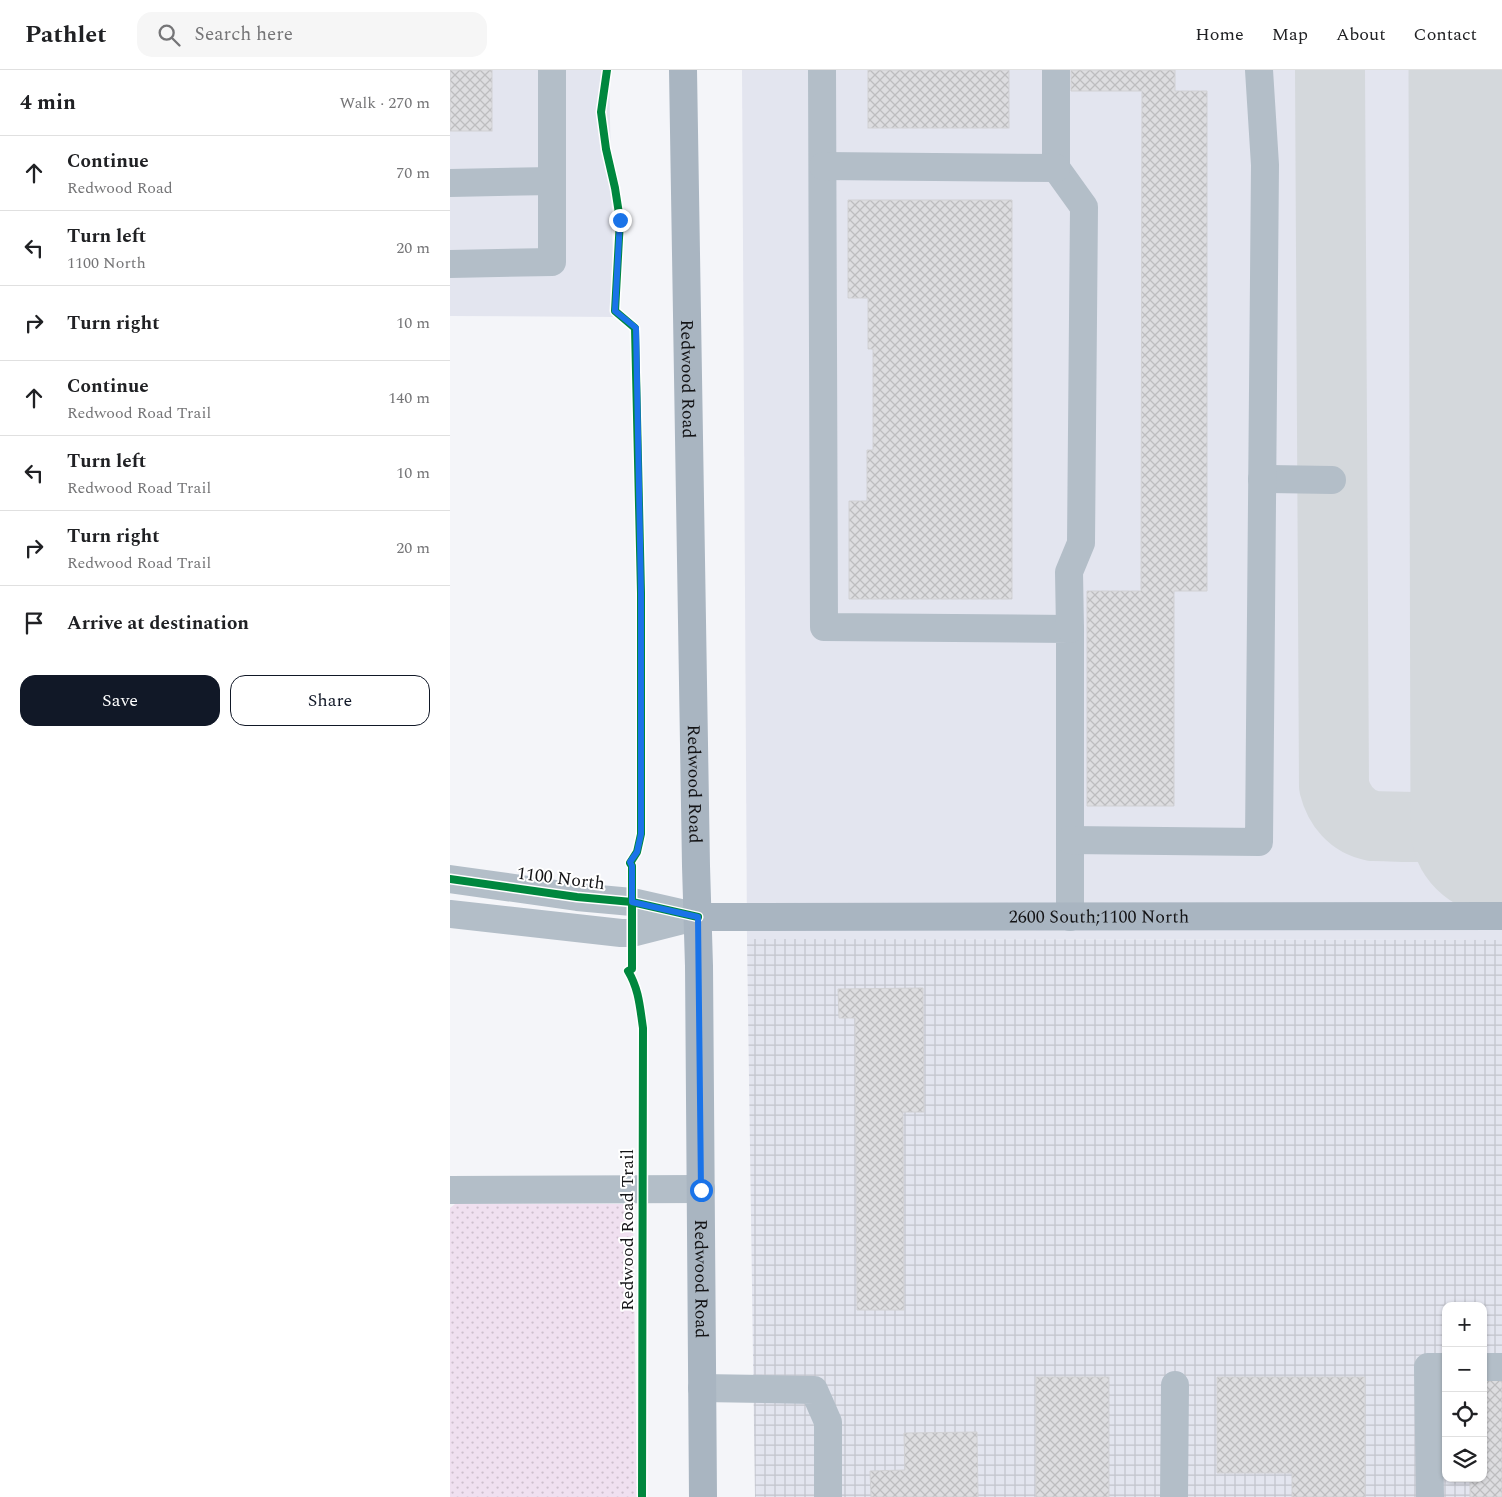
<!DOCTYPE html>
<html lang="en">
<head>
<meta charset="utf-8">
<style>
	:root { --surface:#fff; --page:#f6f6f6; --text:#202124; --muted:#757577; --line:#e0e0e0; --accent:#111827 }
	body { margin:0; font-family:Spectral,serif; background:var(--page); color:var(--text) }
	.controls { position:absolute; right:15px; bottom:15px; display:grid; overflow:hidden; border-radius:10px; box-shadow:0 1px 4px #0004 }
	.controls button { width:45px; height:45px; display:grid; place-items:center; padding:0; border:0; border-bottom:1px solid var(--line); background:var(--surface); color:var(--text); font:25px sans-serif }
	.stop { position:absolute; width:15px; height:15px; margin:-11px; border:4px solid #1a73e8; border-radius:50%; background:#fff }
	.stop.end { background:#1a73e8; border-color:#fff; box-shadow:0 1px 5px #0008 }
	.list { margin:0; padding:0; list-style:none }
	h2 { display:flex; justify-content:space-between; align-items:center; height:65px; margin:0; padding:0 20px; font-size:21px }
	h2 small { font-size:16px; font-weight:400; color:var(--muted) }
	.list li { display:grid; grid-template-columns:32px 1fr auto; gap:15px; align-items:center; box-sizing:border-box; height:75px; padding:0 20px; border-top:1px solid var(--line) }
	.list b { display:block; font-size:19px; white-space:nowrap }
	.list p { margin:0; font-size:16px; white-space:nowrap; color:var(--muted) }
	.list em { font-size:16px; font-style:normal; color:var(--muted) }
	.actions { display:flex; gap:10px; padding:15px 20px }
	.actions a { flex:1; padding:11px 0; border:1px solid var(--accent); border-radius:15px; text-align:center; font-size:18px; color:var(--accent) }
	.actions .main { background:var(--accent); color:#fff }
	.icon { flex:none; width:28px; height:28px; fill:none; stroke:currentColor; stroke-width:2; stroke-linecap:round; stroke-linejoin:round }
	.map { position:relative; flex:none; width:1052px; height:1427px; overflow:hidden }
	header { display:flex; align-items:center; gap:30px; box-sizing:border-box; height:70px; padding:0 25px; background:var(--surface); border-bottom:1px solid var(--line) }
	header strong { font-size:24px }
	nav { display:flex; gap:28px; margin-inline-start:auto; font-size:18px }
	.search { width:350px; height:45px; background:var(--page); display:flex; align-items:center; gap:12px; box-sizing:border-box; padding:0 18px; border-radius:15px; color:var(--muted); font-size:19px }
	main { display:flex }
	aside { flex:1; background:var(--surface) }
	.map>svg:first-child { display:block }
	.built { fill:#e3e5ef }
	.industrial { fill:url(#industrial-grid); fill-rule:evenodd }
	.grass { fill:url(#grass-dots) }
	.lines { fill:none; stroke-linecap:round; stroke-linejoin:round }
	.taxiway { stroke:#d4d8dc; stroke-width:70 }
	.runway { stroke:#d4d8dc; stroke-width:175 }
	.building { fill:url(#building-cross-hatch); stroke:#d1d1d4 }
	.minor { stroke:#b3bec8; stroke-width:28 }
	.major { stroke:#a9b5c1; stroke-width:28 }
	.cycleway-casing { stroke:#fff; stroke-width:11 }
	.cycleway { stroke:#00873e; stroke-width:8 }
	.route { stroke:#1a73e8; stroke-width:6 }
	.labels { text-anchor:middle; stroke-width:4; stroke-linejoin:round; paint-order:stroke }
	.street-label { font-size:18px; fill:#141416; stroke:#fff }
</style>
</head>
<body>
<header>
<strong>Pathlet</strong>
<div class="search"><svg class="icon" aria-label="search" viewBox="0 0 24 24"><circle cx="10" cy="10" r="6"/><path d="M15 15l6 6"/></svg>Search here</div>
<nav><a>Home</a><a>Map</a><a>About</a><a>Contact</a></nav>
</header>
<main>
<aside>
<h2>4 min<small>Walk · 270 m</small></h2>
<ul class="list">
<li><svg class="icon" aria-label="ahead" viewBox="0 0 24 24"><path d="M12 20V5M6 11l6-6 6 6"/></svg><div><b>Continue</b><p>Redwood Road</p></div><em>70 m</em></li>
<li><svg class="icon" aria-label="left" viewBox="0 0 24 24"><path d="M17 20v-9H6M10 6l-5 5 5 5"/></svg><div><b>Turn left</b><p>1100 North</p></div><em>20 m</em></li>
<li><svg class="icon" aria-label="right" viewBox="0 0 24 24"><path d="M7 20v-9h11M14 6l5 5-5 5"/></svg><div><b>Turn right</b></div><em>10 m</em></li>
<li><svg class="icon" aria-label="ahead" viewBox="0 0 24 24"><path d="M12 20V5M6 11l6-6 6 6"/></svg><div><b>Continue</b><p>Redwood Road Trail</p></div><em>140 m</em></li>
<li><svg class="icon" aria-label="left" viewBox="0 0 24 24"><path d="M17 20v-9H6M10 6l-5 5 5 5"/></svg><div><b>Turn left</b><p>Redwood Road Trail</p></div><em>10 m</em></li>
<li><svg class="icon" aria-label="right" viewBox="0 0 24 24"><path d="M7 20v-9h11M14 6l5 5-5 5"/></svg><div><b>Turn right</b><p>Redwood Road Trail</p></div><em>20 m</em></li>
<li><svg class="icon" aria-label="arrive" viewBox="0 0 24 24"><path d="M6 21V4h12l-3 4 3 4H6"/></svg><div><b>Arrive at destination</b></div></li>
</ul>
<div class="actions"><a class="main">Save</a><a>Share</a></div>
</aside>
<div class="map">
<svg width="1052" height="1427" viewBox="0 0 1052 1427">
	<defs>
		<pattern id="industrial-grid" width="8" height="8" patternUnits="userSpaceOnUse" patternTransform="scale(1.25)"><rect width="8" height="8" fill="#e3e5ef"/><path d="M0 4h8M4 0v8" fill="none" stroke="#c2c4cc"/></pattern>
		<pattern id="grass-dots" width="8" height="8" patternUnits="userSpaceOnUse" patternTransform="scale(1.25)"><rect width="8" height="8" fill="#f0e0f0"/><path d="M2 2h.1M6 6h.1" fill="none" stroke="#cdbfcd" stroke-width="1.8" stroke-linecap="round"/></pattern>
		<pattern id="building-cross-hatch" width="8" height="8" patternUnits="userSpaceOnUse" patternTransform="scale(1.25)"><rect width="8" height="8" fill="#dddde0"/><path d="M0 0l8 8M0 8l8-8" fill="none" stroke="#bdbdbf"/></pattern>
	</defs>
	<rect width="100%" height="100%" fill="#f4f5f9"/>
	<g class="built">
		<polygon points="0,0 159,0 164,247 0,246"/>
		<polygon points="292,0 1052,0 1052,870 297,869"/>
	</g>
	<path class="industrial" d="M297 869 1052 870V1427H305ZM996 1236H1033V1408H996Z"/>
	<polygon class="grass" points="5,1134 183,1134 187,1427 0,1427 0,1138"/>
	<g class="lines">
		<path class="taxiway" d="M880 0 884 716C889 736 902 752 923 756 953 756 1014 764 1034 737 1042 725 1045 711 1048 697"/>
		<polyline class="runway" points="1046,0 1048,757"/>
	</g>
	<g class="building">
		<rect x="0" y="0" width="42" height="61"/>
		<rect x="418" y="0" width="141" height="58"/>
		<polygon points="621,0 725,0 725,21 757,21 757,521 724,521 724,736 637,736 637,521 691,521 692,21 621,21"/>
		<polygon points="398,130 562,130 562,529 399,529 399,431 417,431 417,380 423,380 423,279 418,279 418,228 398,228"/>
		<polygon points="473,918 474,1042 453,1042 454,1240 407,1240 405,948 389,948 388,919"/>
		<rect x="586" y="1307" width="73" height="120"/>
		<polygon points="767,1307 915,1307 915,1427 842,1427 842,1403 767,1403"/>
		<polygon points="1033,1308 1052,1308 1052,1427 1020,1427 1020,1408 1033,1408"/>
		<polygon points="527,1362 528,1427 421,1427 420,1401 455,1400 454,1363"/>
	</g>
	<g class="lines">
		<g class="minor">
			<polyline points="372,0 374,557 620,559 620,847"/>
			<polyline points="606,0 606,98 634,137 631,473 619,502 620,559"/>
			<polyline points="373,96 606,98"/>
			<polyline points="0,113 102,111"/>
			<polyline points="0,194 102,192 102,0"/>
			<polyline points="812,409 882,410"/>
			<polyline points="620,770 809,772 815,95 809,0"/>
			<polyline points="0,809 127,827 182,832 248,847"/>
			<polyline points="0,844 171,863 182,863 241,848"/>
			<polyline points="0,1120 251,1119"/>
			<polyline points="1033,1297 1052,1297"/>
			<polyline points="252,1318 364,1320 378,1352 378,1427"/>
			<polyline points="724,1427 725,1315"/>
			<polyline points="980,1427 978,1297 996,1297"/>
		</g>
		<g class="major">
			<path id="s1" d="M233 0 246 796 249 896 253 1427"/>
			<path id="s2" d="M248 847 1052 846"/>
		</g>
		<defs>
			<g id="cycleway">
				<path d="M157 0 151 42 156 79 165 118 170 150 165 241 185 258 191 523V764L187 782 180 793 182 796V899L178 901C189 919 190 938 193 958L192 1427"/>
				<polyline points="0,809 127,827 182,832 248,847"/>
			</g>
		</defs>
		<use href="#cycleway" class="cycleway-casing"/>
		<use href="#cycleway" class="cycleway"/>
	</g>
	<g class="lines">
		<polyline class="route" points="170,150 165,241 186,258 191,523 191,764 187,782 180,792 182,796 182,832 248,847 251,1120"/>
	</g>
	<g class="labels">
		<g class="street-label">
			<text dy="6" stroke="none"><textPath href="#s1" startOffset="309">Redwood Road</textPath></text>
			<text dy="6" stroke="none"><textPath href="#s1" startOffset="714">Redwood Road</textPath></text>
			<text transform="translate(111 808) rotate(7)" y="6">1100 North</text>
			<text dy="6" stroke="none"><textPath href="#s2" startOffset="401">2600 South;1100 North</textPath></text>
			<text transform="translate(177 1160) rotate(-90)" y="6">Redwood Road Trail</text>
			<text dy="6" stroke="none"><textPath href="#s1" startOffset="1209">Redwood Road</textPath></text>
		</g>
	</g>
</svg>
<div class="controls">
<button>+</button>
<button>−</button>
<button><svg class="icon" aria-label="locate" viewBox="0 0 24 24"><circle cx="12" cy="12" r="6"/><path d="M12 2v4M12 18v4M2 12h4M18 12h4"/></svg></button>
<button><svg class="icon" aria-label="layers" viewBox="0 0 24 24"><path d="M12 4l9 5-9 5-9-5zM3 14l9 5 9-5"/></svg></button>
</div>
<div class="stop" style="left:251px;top:1120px"></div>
<div class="stop end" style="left:170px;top:150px"></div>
</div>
</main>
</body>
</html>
